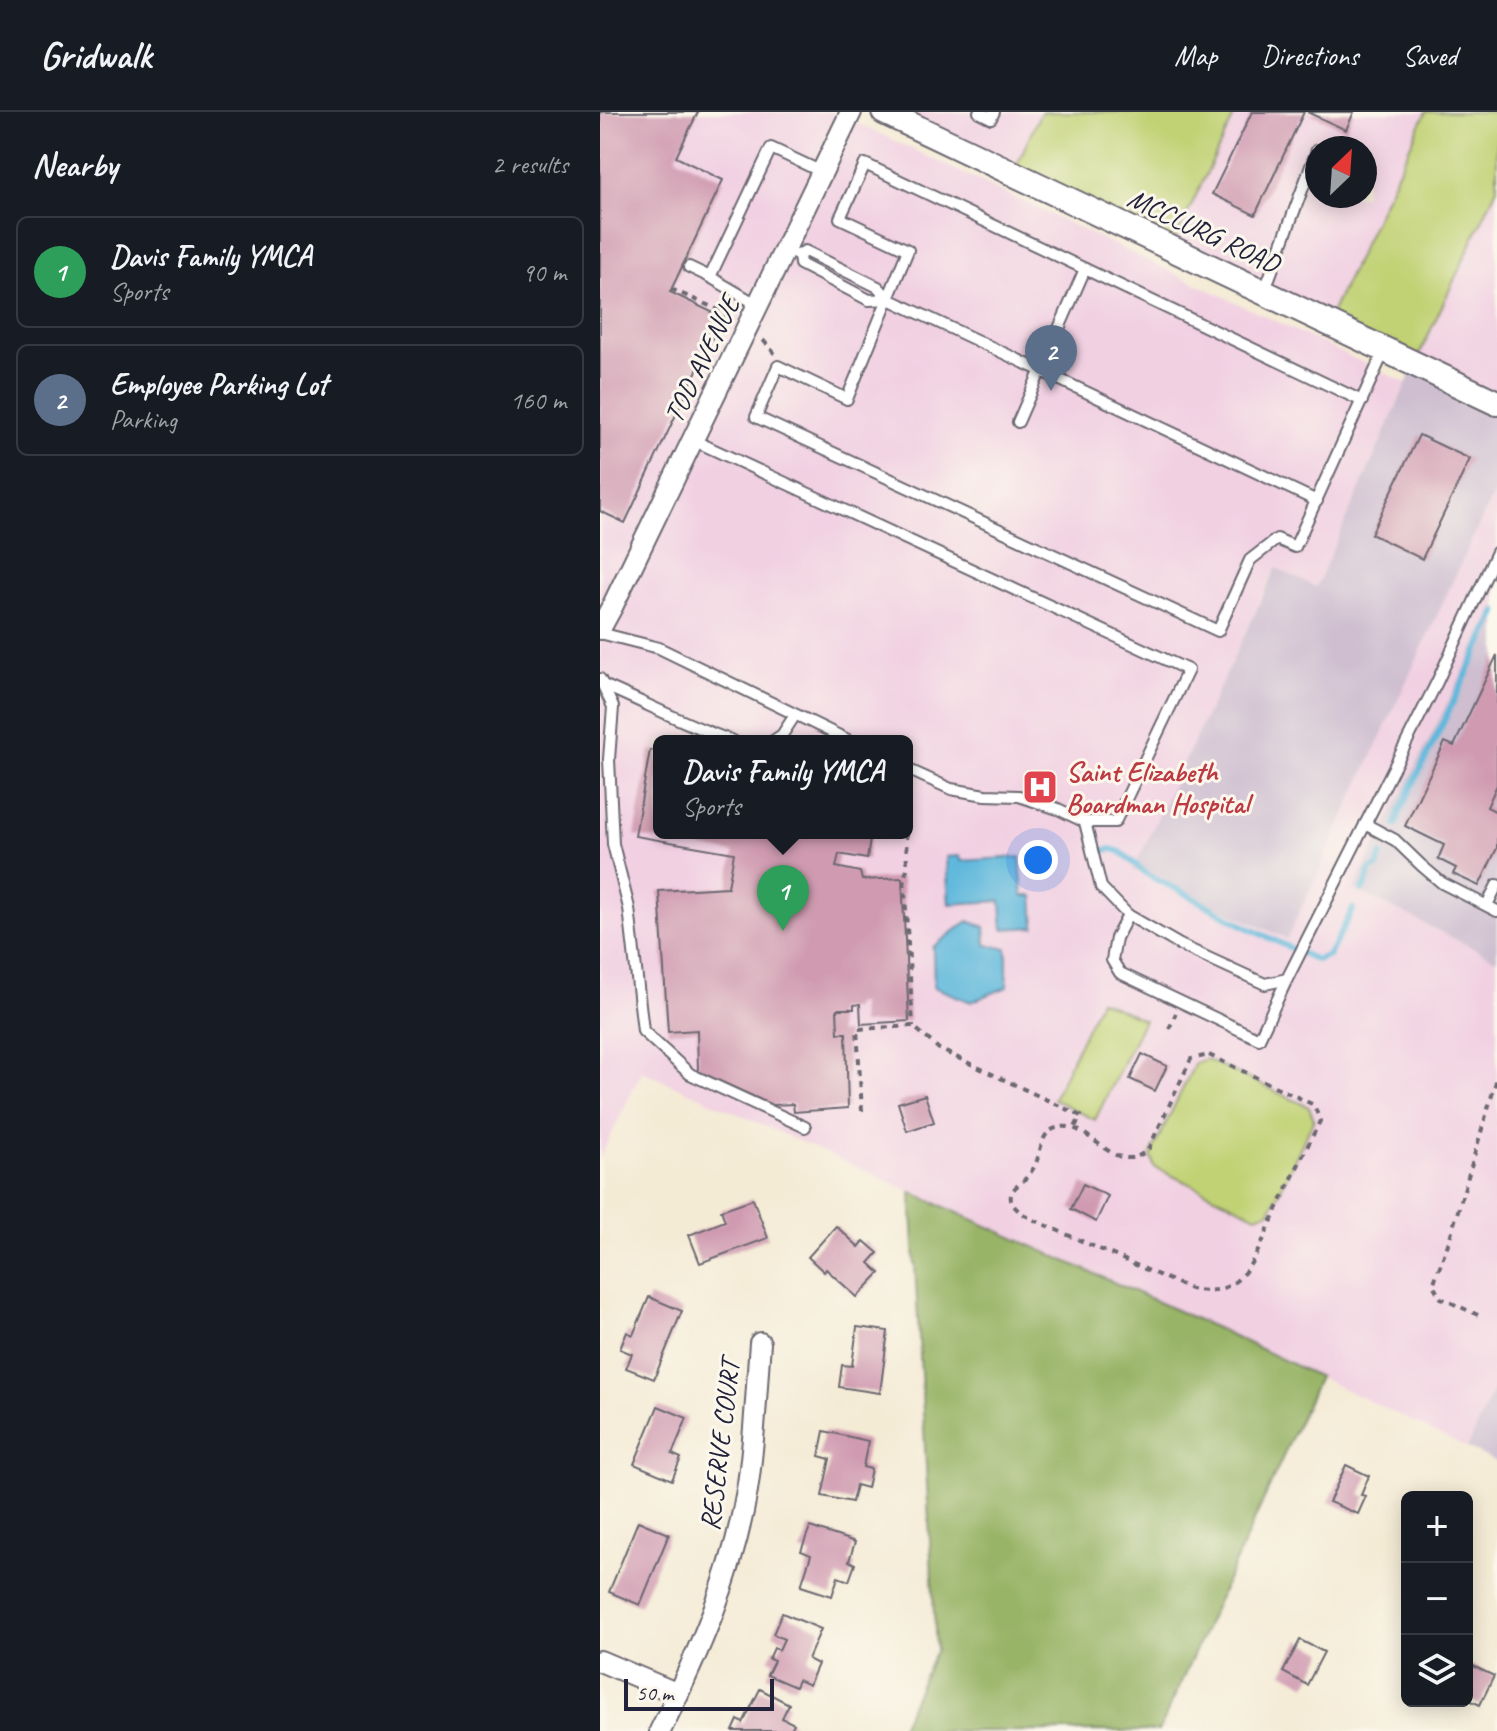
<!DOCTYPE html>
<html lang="en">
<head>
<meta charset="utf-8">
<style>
	:root { --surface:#171b24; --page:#242831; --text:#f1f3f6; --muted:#9ea1a6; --line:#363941; --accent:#d1495b }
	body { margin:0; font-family:Caveat,sans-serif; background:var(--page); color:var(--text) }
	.controls { position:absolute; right:24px; bottom:24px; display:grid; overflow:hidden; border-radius:12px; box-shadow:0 4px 20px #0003 }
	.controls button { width:72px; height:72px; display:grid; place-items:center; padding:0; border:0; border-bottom:2px solid var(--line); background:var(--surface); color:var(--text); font:40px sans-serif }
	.compass { position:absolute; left:705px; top:24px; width:72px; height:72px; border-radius:50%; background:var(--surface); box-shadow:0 4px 20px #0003; rotate:25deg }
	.scale { position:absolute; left:24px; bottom:20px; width:150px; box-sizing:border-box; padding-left:8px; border:4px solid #22223b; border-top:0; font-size:22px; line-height:28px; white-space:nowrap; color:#22223b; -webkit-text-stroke:6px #fbf7ec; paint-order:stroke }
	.you { position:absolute; left:438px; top:748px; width:28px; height:28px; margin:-20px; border:6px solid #fff; border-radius:50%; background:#1a73e8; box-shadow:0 0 0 12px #1a73e833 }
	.badge { display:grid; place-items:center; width:52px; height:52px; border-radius:50%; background:var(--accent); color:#fff; font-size:26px; font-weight:700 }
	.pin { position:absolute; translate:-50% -66px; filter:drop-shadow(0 2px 4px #0008) }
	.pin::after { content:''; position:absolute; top:42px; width:28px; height:24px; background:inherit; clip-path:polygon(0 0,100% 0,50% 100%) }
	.popup { position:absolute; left:53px; top:623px; width:260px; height:104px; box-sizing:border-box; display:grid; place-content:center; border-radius:12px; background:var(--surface); filter:drop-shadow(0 2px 6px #0005); font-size:26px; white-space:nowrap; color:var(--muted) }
	.popup b { font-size:30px; color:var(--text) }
	.popup::after { content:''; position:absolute; left:50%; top:100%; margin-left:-16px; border:16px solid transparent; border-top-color:var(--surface) }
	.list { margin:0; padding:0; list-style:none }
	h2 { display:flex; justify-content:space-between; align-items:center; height:104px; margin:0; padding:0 32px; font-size:34px }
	h2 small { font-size:26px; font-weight:400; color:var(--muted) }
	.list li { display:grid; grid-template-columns:52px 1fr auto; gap:24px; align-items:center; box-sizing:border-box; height:112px; margin:0 16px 16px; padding:0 16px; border:2px solid var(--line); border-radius:12px }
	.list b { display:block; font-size:30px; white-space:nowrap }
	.list p { margin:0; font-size:26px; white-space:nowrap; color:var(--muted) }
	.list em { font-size:26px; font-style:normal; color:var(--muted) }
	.icon { flex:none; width:44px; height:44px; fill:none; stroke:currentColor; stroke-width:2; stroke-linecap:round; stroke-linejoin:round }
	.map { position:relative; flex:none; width:897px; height:1619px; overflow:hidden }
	header { display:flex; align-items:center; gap:48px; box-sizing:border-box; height:112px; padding:0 40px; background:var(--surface); border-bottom:2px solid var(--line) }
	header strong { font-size:38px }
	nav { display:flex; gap:44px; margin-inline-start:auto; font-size:28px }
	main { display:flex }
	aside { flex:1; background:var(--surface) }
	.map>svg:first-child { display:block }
	.built { fill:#f1d0e2; fill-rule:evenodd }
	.industrial { fill:#cebed0 }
	.green { fill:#c1d274; stroke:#727a58; stroke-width:2 }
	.forest { fill:#98b466; stroke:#5d6b50; stroke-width:2 }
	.water { fill:#5fb8dc; stroke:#406d8c; stroke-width:2 }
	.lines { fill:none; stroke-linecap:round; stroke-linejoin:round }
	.stream { stroke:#5fb8dc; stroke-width:6 }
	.building { fill:#d09bb1 }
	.service-casing { stroke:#6c6871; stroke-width:14 }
	.minor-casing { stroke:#6c6871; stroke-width:24 }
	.tertiary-casing { stroke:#6c6871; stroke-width:28 }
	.path { stroke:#6c6871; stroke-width:4; stroke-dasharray:6 6; stroke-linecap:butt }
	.service { stroke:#fff; stroke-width:10 }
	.minor { stroke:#fff; stroke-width:20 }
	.tertiary { stroke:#fff; stroke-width:24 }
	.labels { text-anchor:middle; stroke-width:6; stroke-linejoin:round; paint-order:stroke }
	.street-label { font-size:28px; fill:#22223b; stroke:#fbf7ec }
	.health-label { font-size:28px; font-weight:bold; fill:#be3a42; stroke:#fbf7ec; text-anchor:start }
</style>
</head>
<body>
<header>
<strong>Gridwalk</strong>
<nav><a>Map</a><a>Directions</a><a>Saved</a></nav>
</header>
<main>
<aside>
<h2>Nearby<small>2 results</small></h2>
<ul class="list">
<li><span class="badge" style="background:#2e9e5b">1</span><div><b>Davis Family YMCA</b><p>Sports</p></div><em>90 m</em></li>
<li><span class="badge" style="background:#5c6f8a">2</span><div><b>Employee Parking Lot</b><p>Parking</p></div><em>160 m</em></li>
</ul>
</aside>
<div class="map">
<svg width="897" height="1619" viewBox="0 0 897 1619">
	<rect width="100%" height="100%" fill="#fbf7ec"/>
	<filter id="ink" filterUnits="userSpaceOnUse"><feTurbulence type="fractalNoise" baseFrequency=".0125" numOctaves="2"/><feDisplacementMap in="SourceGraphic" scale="16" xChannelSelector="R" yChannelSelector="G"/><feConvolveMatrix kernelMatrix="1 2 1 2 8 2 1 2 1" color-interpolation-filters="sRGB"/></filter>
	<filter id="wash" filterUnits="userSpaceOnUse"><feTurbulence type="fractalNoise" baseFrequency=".006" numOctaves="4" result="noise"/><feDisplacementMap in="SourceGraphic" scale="32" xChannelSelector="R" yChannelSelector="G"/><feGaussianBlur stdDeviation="1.8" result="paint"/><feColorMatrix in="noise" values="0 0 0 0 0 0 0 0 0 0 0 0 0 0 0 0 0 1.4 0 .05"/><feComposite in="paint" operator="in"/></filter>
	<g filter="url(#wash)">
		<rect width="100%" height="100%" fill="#f4ebd5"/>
		<g class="built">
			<path d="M0 0H234L806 271 716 475 675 456 534 759 686 827 897 374V491L754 777 897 848V1270L867 1336 625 1220 42 959 0 1046ZM59 629H307V721H59Z"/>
			<polygon points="284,0 441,0 413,61"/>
			<path d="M636 0H826L727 210 571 136ZM717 36H765V84H717Z"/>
			<polygon points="897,76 897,291 815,252"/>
		</g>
		<g class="industrial">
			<polygon points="815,252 897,291 897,374 687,827 533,758 676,456 716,475"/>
			<polygon points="897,491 897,848 754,777"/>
			<polygon points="897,1270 897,1350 867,1336"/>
		</g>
		<g class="green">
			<polygon points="441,0 636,0 571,136 413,61"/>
			<polygon points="826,0 897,0 897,76 815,252 727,210"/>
			<polygon points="500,888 544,908 495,1008 453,987"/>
			<polygon points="606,947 709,995 714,1007 670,1099 657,1104 554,1055 551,1042 595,951"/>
		</g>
		<polygon class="forest" points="311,1080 625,1220 719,1265 559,1619 299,1619 336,1538"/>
		<g class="water">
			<polygon points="360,744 361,749 420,745 423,784 433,784 435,815 403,817 401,789 349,792 346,745"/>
			<polygon points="368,809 385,815 386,833 407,836 407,875 371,890 334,875 333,835"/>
		</g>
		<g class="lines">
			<g class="stream">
				<polyline points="796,713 800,699 897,500"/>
				<polyline points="505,738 512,737 521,740 544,760 557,768 579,778 646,815 716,848 729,843 753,797"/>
				<path d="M762 778C768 773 767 764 771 757L777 755 781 743"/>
			</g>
		</g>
		<g id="blocks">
			<g class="building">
				<polygon points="0,0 98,0 76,45 123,68 70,180 122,205 25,411 0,399"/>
				<polygon points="652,0 704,0 655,103 612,82"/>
				<polygon points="707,0 754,0 746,18"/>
				<polygon points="819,323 870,347 822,447 771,422"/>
				<polygon points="897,543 897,673 887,695 897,700 897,736 879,774 853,762 856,756 838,747 844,733 805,714 845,630 854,634"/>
				<polygon points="50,638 59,639 59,721 271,721 267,747 239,742 236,755 260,760 262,768 302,766 309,909 261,912 260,892 254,893 254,897 237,897 238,921 246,921 248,996 194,1000 193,992 172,993 98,959 97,918 68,920 59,779 128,775 134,741 35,724"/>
				<polygon points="542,942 567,954 555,979 530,967"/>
				<polygon points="325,983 334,1010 307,1019 298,991"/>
				<polygon points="483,1072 508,1084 496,1110 471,1097"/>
				<polygon points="153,1087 168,1126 100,1151 89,1123 125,1109 121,1098"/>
				<polygon points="236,1114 259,1135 264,1129 278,1141 269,1151 280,1161 257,1185 226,1157 224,1160 208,1145"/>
				<polygon points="49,1185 82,1199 54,1267 26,1256 32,1242 20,1237 27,1220 33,1223"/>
				<polygon points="257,1215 288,1219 280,1281 239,1275 242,1253 252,1254"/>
				<polygon points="58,1294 87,1306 72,1342 81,1346 72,1368 34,1352"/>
				<polygon points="224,1319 268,1329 263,1355 271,1357 267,1376 256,1373 252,1390 222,1384 230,1347 219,1344"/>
				<polygon points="746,1353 769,1364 761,1383 766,1384 758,1402 729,1390"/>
				<polygon points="38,1409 69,1422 40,1493 9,1480"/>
				<polygon points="210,1415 255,1430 249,1449 255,1452 249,1469 238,1465 232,1484 201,1474 211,1443 201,1439"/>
				<polygon points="182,1501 221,1517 208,1547 218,1552 209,1573 198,1568 195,1575 167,1563 174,1549 169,1547 174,1536 179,1538 184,1527 173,1522"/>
				<polygon points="700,1528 724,1540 707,1573 683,1560"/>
				<polygon points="867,1551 894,1564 880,1593 867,1587"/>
				<polygon points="160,1577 189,1592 182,1606 194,1612 190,1619 133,1619 138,1608 143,1611"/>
			</g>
		</g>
	</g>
	<g filter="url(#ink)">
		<use href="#blocks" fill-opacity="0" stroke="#6c6871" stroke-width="2"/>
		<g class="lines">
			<defs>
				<g id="service">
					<polyline points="379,0 391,6 394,0"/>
					<polyline points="196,142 199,143 200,152 269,188 289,187"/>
					<polyline points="199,143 205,139 278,175 289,187 717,389"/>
					<polyline points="89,155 110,165"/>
					<polyline points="664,180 717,38"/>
					<polyline points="158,193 110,165 171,36 222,60"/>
					<polyline points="762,289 265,52 240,106 308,138 247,287 178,254 156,305 618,519 650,448 677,427 695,435 785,237"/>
					<polyline points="418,310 485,157"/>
					<polyline points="93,328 588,558 515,710 485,710"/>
					<polyline points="0,521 59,536 250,629"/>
					<polyline points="0,567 13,595 9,647 13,732 29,796 43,919 90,962 205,1015"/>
					<path d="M3 573C46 591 88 614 133 629"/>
					<polyline points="173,629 182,623 195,603"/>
					<polyline points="307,657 351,677 385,683 419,684 458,697 485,710 501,775 528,803 580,833 665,872 687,867 837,570 897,440"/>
					<polyline points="765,712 795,728 822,754 842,771 897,799"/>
					<polyline points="887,793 897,773"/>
					<polyline points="528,803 516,826 512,848 520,861 659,927 687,867"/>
				</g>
				<g id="minor">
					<polyline points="0,517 13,493 251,0"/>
					<polyline points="0,1549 78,1582"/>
					<path d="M60 1619C98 1542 133 1463 147 1378 155 1329 156 1280 160 1231"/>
				</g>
				<polyline id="tertiary" points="284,0 897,291"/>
			</defs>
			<use href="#service" class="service-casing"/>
			<use href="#minor" class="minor-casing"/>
			<use href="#tertiary" class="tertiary-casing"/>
			<g class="path">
				<polyline points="71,177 121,199 128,208"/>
				<polyline points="163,228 175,242"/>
				<polyline points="306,721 307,757 304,766 313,914"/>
				<polyline points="569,917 576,901"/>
				<path d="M609 943 714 993 720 1009C704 1041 689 1072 674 1104 664 1125 655 1152 637 1168 623 1180 607 1180 590 1177L434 1108C425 1103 414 1098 411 1088 409 1078 418 1074 424 1068 428 1064 433 1058 435 1053 443 1037 439 1018 461 1015 491 1010 517 1069 549 1036L591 947Z"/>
				<polyline points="262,999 257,917 313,914 339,937 481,1004 474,1017"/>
				<polyline points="878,1203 841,1186 833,1173 849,1129 897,966"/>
			</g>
			<use href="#service" class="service"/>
			<use href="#minor" class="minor"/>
			<use href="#tertiary" class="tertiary"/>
		</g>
	</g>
	<defs>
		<symbol id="hospital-square" viewBox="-11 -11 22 22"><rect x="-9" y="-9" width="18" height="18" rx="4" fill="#e0444e" stroke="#fbf7ec"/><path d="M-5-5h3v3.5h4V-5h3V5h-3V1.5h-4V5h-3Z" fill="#fff"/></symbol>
	</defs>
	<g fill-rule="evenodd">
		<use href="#hospital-square" x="420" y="655" width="40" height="40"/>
	</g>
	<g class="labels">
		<g class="street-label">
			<text transform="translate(604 118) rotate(25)" y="10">MCCLURG ROAD</text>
			<text transform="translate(101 247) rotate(-64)" y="10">TOD AVENUE</text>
			<text transform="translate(119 1333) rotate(-83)" y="10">RESERVE COURT</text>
		</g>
		<g class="health-label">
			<text x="466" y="669">Saint Elizabeth<tspan x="466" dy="32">Boardman Hospital</tspan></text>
		</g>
	</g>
</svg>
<div class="controls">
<button>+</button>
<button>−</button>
<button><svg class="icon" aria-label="layers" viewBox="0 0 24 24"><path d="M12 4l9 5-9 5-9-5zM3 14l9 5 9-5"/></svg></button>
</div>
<svg class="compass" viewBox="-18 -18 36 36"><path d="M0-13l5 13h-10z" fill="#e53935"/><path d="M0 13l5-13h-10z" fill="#9ea1a6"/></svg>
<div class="scale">50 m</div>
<div class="you"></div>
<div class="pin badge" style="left:183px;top:819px;background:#2e9e5b">1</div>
<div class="popup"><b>Davis Family YMCA</b>Sports</div>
<div class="pin badge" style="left:451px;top:279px;background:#5c6f8a">2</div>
</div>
</main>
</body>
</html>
